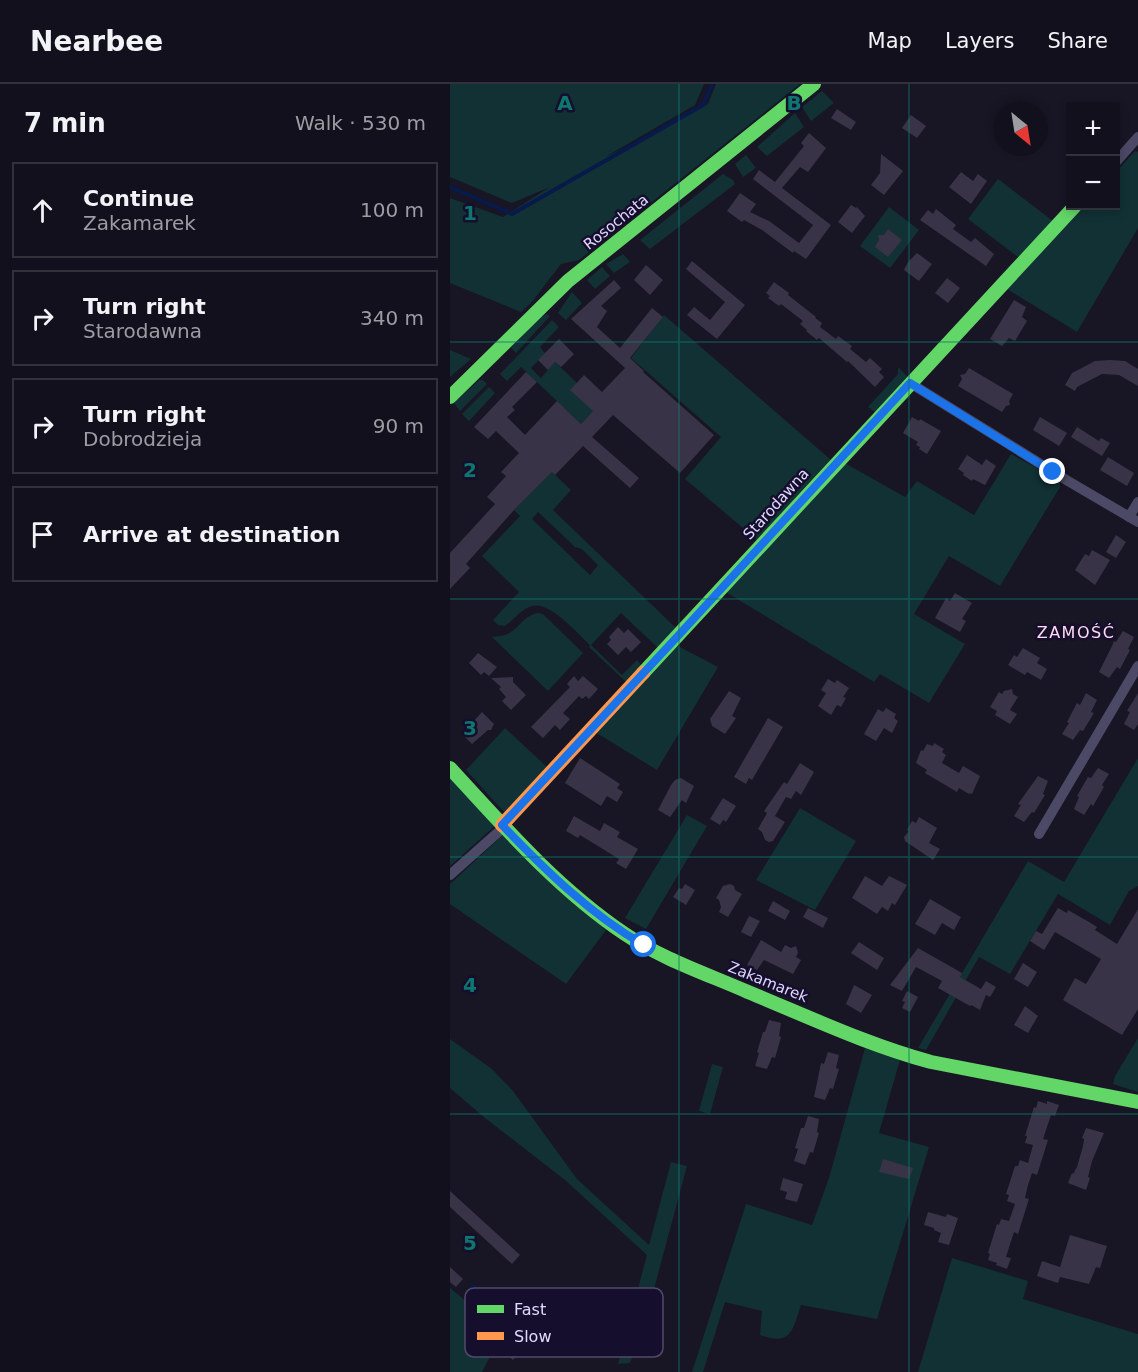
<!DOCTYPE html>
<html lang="en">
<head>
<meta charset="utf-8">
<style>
	:root { --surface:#12101c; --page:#1b1925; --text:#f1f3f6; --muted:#9c9da3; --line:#31303b }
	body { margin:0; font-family:"DejaVu Sans",sans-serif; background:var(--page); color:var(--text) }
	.controls { position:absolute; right:18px; top:18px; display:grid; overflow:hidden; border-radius:0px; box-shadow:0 3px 9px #0003 }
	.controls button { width:54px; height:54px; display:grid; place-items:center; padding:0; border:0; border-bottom:2px solid var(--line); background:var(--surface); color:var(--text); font:30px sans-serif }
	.compass { position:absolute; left:544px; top:18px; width:54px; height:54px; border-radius:50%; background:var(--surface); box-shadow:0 3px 9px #0003; rotate:150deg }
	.stop { position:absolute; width:18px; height:18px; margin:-14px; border:4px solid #1a73e8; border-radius:50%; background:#fff }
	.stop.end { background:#1a73e8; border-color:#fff; box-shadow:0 2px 6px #0008 }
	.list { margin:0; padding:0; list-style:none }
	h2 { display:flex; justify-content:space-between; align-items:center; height:78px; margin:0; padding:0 24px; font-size:26px }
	h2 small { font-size:20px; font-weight:400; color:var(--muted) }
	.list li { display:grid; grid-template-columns:39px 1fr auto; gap:18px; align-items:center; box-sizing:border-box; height:96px; margin:0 12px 12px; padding:0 12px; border:2px solid var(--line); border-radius:0px }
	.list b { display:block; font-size:22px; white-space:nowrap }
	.list p { margin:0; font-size:20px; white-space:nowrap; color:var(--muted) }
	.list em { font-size:20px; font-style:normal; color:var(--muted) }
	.icon { flex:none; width:33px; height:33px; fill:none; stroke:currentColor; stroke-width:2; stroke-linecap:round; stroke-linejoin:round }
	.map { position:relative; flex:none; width:688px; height:1288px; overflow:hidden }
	header { display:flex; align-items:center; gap:36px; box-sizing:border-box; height:84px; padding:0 30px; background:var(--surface); border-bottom:2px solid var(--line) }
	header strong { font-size:28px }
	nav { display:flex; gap:33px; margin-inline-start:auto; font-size:21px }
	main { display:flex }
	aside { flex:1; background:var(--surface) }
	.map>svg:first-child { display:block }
	.green { fill:#113135; fill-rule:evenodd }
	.water { fill:#071a4a }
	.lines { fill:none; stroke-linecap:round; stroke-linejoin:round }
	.stream { stroke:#071a4a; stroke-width:4 }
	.building { fill:#383346 }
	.street { stroke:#4c4966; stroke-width:10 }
	.fast { stroke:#63d668; stroke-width:14 }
	.slow { stroke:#ff974d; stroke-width:14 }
	.route { stroke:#1a73e8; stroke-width:8 }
	.grid { fill:none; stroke:#0f766e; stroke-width:1.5; stroke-opacity:0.55 }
	.labels { text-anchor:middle; stroke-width:5; stroke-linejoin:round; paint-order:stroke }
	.street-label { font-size:15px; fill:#e0d9ff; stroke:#150e2c }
	.neighbourhood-label { font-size:16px; letter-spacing:1.5px; fill:#ffdbef; stroke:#150e2c }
	.key { fill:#150e2c; stroke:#524b6b; stroke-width:1.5 }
	.key-label { font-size:16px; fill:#e0d9ff }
	.grid-label { font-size:20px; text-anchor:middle; font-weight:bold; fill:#0f766e; stroke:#150e2c; stroke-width:5; stroke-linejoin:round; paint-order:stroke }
</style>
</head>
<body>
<header>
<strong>Nearbee</strong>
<nav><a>Map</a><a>Layers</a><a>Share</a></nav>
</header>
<main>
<aside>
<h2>7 min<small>Walk · 530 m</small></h2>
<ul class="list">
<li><svg class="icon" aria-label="ahead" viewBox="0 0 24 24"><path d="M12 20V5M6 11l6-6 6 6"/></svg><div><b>Continue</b><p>Zakamarek</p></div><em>100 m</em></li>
<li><svg class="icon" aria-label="right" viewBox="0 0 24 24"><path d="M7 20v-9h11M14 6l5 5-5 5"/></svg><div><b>Turn right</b><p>Starodawna</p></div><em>340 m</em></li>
<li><svg class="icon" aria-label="right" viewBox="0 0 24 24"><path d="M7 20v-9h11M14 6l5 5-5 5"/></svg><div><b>Turn right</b><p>Dobrodzieja</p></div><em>90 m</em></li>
<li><svg class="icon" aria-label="arrive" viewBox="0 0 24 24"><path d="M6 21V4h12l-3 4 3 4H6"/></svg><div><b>Arrive at destination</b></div></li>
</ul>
</aside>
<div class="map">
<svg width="688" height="1288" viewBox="0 0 688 1288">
	<rect width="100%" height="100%" fill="#181525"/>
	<g class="green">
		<polygon points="0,0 254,0 245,21 155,73 194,55 258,20 266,0 350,0 129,176 111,180 81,219 71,228 0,199 0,114 53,133 100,103 62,119 0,93"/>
		<polygon points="372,7 384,19 361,37 352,23"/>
		<polygon points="345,29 354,43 317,72 307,63"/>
		<polygon points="685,67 688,68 688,144 627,248 557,205 635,122 666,122 666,88"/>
		<polygon points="296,71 306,84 293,93 285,80"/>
		<polygon points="273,90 283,96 285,100 200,165 190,156"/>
		<polygon points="548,95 603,137 568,173 518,135"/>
		<polygon points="439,123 469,146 440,184 410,162"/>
		<polygon points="173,170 180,178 164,189 156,180"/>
		<polygon points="152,183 160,192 145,205 137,196"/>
		<polygon points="122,208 132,219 116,236 108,229"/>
		<polygon points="97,230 100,232 66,269 61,264 89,233"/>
		<polygon points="214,231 381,376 307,456 235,395 271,353 181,274"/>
		<polygon points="102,236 109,243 90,263 95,269 81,284 91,294 105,278 127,299 121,305 150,320 131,340 71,283 57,297 50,290"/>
		<polygon points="0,266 21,275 0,293"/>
		<polygon points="448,283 458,293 425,328 418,323 448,290"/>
		<polygon points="29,296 33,296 37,300 10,327 4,319"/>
		<polygon points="39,303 45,309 19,337 12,330"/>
		<polygon points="561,370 610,397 610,403 550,502 499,472 464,530 515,560 479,619 430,590 424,598 274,507 393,378 455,413 467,397 524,431"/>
		<path d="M102 388 121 406 103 426 226 544 208 564 171 529 141 561 172 591 187 576 192 582 176 598 139 563 140 561C128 550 100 517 82 522 71 525 64 536 55 542L48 541 43 536 69 508 32 472 70 432 64 426ZM88 428 125 463 132 465 148 481 140 491 82 435Z"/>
		<path d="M89 529 93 530 133 569 98 607 42 553C49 552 55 552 61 548 71 541 76 530 89 529Z"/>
		<polygon points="226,561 268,583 207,686 145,648"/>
		<polygon points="55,644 97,683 54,728 16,686"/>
		<polygon points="688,674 688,802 679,807 660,841 608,810 560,890 529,873 476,966 468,964 578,777 614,798"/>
		<polygon points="0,692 46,741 0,782"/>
		<polygon points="350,724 406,757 365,826 306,796"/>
		<polygon points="237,731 257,742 196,845 175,834"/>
		<polygon points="53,751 109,806 156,846 116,900 0,820 0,800"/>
		<polygon points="688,954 688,1008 663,1000 665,992"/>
		<polygon points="0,955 42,985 63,1007 127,1095 199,1161 221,1078 237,1082 194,1242 180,1279 168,1280 197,1171 115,1096 35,1034 0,1004"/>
		<path d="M415 964 450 976 429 1049 479 1063 427 1235 351 1221C342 1247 342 1262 310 1251L312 1227 275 1218 253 1288H242L296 1120 362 1141 379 1094Z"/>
		<polygon points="262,980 273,983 260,1030 249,1027"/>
		<polygon points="502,1174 578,1197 573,1215 688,1250 688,1288 468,1288"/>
		<polygon points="0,1204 53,1247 32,1288 0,1288"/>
	</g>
	<path class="water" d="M23 1200C38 1207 60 1224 64 1241L60 1247C50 1248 21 1226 17 1216 16 1212 16 1210 17 1206Z"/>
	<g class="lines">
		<polyline class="stream" points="0,103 62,130 253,21 262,0"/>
	</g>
	<g class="building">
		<polygon points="387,25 406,38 401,46 381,34"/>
		<polygon points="461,31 476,42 467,54 452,44"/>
		<polygon points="359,49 376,64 358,88 350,83 332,104 381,141 356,175 344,167 343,169 312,146 294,136 292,138 277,127 290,109 306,120 300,128 319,137 349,159 363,141 303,95 309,86 325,98 354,62 351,59"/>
		<polygon points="431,70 453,87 434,111 421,101 430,89"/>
		<polygon points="511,88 523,97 528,90 537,97 521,120 499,103"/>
		<polygon points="401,121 406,124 407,123 415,132 402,149 388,138"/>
		<polygon points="486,125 506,141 503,145 521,158 525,154 544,170 536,182 470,136 478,126 483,130"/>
		<polygon points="438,145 452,156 438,173 425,163 429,156 428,151 434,151"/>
		<polygon points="467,169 482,180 469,197 454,186 458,178"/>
		<polygon points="242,177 295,221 267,255 237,231 244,223 260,236 275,218 236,185"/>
		<polygon points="196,181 213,196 200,211 184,196"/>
		<polygon points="497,194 510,204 498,219 485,209"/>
		<polygon points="164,196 171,204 151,222 157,227 147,243 170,264 202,224 213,233 180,274 194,287 193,288 264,351 230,389 163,331 142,353 189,394 180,404 133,362 105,391 102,388 64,426 16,480 20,484 0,505 0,469 45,420 37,413 56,392 51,388 69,369 46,347 38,355 24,343 76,288 87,298 62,323 65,326 57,333 75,351 107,317 131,340 143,327 120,306 134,291 152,308 175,284 121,235"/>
		<polygon points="324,198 339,209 338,211 366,233 365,234 372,239 370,243 386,255 388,252 402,262 400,265 416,278 420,274 432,285 429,288 434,293 425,303 398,277 397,278 369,254 367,256 356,247 357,246 350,240 353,237 331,220 329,222 318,214 320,212 316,209"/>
		<polygon points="564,216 576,223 572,233 577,237 565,257 559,254 552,262 540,255"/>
		<polygon points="109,255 124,270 111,283 105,278 98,286 88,276"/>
		<polygon points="660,276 675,277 688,285 688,302 669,291 652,290 627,303 625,307 615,301 622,289 645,277"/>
		<polygon points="519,284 563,310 559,317 560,321 556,322 552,328 508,302 512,295 510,291 515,290"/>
		<polygon points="462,333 469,337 470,335 491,347 477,370 469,365 470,363 466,361 468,358 453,349"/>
		<polygon points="590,333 617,349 609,362 583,346"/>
		<polygon points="627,343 649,357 651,354 660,359 652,372 621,353"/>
		<polygon points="517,371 532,381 536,375 546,382 535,401 523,395 522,397 513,391 514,389 508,385"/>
		<polygon points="658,373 684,389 677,402 650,386"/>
		<polygon points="666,451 676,458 666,474 656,468"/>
		<polygon points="642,466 660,476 645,501 625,486 635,470 639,472"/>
		<polygon points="505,509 522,519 512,535 516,537 510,548 485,534 496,514 500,517"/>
		<polygon points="168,543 174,549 178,545 191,558 181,568 176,563 168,571 157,560 161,556 159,553"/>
		<polygon points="673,547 684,553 678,565 680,566 670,585 667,583 659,594 649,588 662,562 664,557 666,558"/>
		<polygon points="573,564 590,574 587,579 597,585 591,596 577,588 575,591 558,581 564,571 567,573"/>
		<polygon points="28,569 47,583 39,592 34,588 31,591 19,579"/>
		<polygon points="124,592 128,597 133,592 148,605 139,615 136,612 132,615 129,612 113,629 120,635 110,646 105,641 93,654 81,643 120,603 117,600"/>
		<polygon points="63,593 63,598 76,611 61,626 52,617 56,613 49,605 51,603 41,594"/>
		<polygon points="378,595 385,599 387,596 399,604 393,613 396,614 391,623 387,621 381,631 368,622 376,609 371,606"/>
		<polygon points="562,605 563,610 568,613 560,626 567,630 560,640 545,631 547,627 540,623 549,608 552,610 554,607"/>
		<polygon points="279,607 291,614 282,632 286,634 275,650 262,642 260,635"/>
		<polygon points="636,609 647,616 641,628 644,629 633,647 630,646 623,656 612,650 619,639 617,638 627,619 630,621"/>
		<polygon points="688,609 688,640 684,646 674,640 680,628 677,627"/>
		<polygon points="436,624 446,630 444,634 448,637 442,649 434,644 426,657 414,650 428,625 433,628"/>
		<polygon points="32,628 44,640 41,646 38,646 22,660 12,650"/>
		<polygon points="318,634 333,643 302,696 299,694 296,700 284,693"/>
		<polygon points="484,659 494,665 492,668 496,671 492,679 509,689 513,682 530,692 522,710 520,709 519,710 509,704 507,708 475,689 477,686 466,679 471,666 473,667 477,660 483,662"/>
		<polygon points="130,674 170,700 167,704 173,708 167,718 157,712 151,722 115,699"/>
		<polygon points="350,679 364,688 351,711 346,707 341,715 336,713 325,732 335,738 323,757 319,758 315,756 312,748 308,745 317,729 314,727 334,698 337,700"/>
		<polygon points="648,684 659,690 652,701 654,703 643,722 641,720 634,731 624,725 629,713 627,712 638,693 641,694"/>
		<polygon points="588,692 598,697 593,710 595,711 584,729 582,728 574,738 564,732 571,721 568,720"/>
		<polygon points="231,694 244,702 236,719 232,716 220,733 208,726 221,701 225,696"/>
		<polygon points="273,714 286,722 276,738 273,736 270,741 260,735"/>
		<polygon points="124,732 150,747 154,739 170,748 167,753 188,765 176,785 166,779 169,775 130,751 128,754 116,747"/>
		<polygon points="469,733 487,744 479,759 490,765 483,776 455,757 454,753 459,747 457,746 462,737 466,739"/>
		<polygon points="415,792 432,802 439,792 457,801 445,821 442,819 438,827 432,823 427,830 402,814"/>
		<polygon points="235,800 245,806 236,821 223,813 229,804 232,805"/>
		<polygon points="280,800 284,802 285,806 292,810 278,833 269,828 271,823 269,816 266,814 273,802"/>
		<polygon points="480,815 511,833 504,846 492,839 485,851 465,840"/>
		<polygon points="323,817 340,827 335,836 318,827"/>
		<polygon points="358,824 378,834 373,844 353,833"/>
		<polygon points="608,824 617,829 618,826 639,838 647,843 645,846 667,860 688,825 688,925 672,951 613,916 625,894 636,900 651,875 605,848 594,866 580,857 586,847 592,850"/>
		<polygon points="299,832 310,837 301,853 291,848"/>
		<polygon points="311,856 331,868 335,861 341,864 346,862 348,869 346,873 351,876 343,890 314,876 307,886 297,881"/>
		<polygon points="409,858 434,874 427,886 401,869"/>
		<polygon points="468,864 512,889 510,893 531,905 536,897 546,903 540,913 536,911 530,926 521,921 520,922 488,904 492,897 466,883 452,907 440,901"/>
		<polygon points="573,879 587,888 578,903 564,895"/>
		<polygon points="404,901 422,911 411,929 396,920"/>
		<polygon points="457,907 468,913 460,928 452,924 455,918 452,917"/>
		<polygon points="575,922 588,932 578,949 564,941"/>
		<polygon points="319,936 331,939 329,952 331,953 325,974 322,973 317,985 305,982 309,969 307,968 313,948 315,948"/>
		<polygon points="378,968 389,971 386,984 389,985 383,1005 380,1004 375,1016 364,1013 371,979 374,980"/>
		<polygon points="588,1017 597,1020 597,1017 609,1021 605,1032 601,1031 593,1055 598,1056 587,1091 582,1089 578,1101 575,1114 579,1115 568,1150 564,1148 556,1173 561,1174 557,1185 546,1181 547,1179 538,1176 540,1170 538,1169 547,1140 549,1141 551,1135 559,1137 565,1120 557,1117 559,1111 556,1110 565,1082 568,1082 570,1076 578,1079 583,1061 575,1059 577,1052 575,1052 584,1023 586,1024"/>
		<polygon points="358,1032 369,1035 367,1048 369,1049 363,1069 360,1068 355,1081 344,1077 348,1065 345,1064 351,1044 354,1044"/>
		<polygon points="636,1044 654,1049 642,1077 638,1093 640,1094 636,1106 618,1099 622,1089 623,1090 627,1083 633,1062 634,1055 632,1054"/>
		<polygon points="433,1075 463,1084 459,1095 429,1088"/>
		<polygon points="333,1094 353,1100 347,1118 335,1115 337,1108 330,1106"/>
		<polygon points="0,1107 70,1171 62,1180 0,1123"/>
		<polygon points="478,1128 496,1133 497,1130 508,1134 499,1161 488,1158 491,1149 484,1146 484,1144 474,1141"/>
		<polygon points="620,1151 657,1162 650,1184 646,1183 639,1200 610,1193 608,1199 587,1192 592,1177 610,1183"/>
		<polygon points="0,1183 13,1195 6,1203 0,1198"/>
		<polygon points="62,1259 71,1267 63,1276 54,1268"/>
	</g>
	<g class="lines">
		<g class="street">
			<polyline points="666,78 688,53"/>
			<polyline points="460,299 618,397 688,438"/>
			<polyline points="679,433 688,418"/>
			<polyline points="589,750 688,582"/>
			<polyline points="0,791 54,743"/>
		</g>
		<g class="fast">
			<polyline points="0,313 118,197 364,0"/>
			<polyline points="193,589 625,122"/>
			<path d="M0 684C54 743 108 805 175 850 212 875 257 890 298 908 359 933 418 961 481 978L688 1018"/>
		</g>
		<polyline class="slow" points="52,741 193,589"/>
	</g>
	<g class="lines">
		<path class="route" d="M194 861C141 831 94 785 52 741L227 553 460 299 603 388"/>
	</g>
	<path class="grid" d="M229 0V1288M459 0V1288M0 258H688M0 515H688M0 773H688M0 1030H688"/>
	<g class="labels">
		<g class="street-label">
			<text transform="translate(166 138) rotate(-39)" y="5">Rosochata</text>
			<text transform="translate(326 420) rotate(-48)" y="5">Starodawna</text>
			<text transform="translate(318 898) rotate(22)" y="5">Zakamarek</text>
		</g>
		<g class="neighbourhood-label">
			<text x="626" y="554">ZAMOŚĆ</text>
		</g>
	</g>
	<rect x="15" y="1204" width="198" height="69" rx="9" class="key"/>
	<rect x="27" y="1221" width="27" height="8" fill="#63d668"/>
	<rect x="27" y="1248" width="27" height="8" fill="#ff974d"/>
	<g class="key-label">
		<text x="64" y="1231">Fast</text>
		<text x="64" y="1258">Slow</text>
	</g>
	<g class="grid-label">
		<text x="115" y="26">A</text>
		<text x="344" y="26">B</text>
		<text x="20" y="136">1</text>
		<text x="20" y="393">2</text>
		<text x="20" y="651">3</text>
		<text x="20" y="908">4</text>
		<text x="20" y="1166">5</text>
	</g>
</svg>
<div class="controls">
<button>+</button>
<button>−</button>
</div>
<svg class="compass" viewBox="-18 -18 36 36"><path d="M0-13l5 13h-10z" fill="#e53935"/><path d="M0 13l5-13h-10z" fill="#9c9da3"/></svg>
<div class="stop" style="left:194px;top:861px"></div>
<div class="stop end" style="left:603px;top:388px"></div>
</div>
</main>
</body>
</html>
